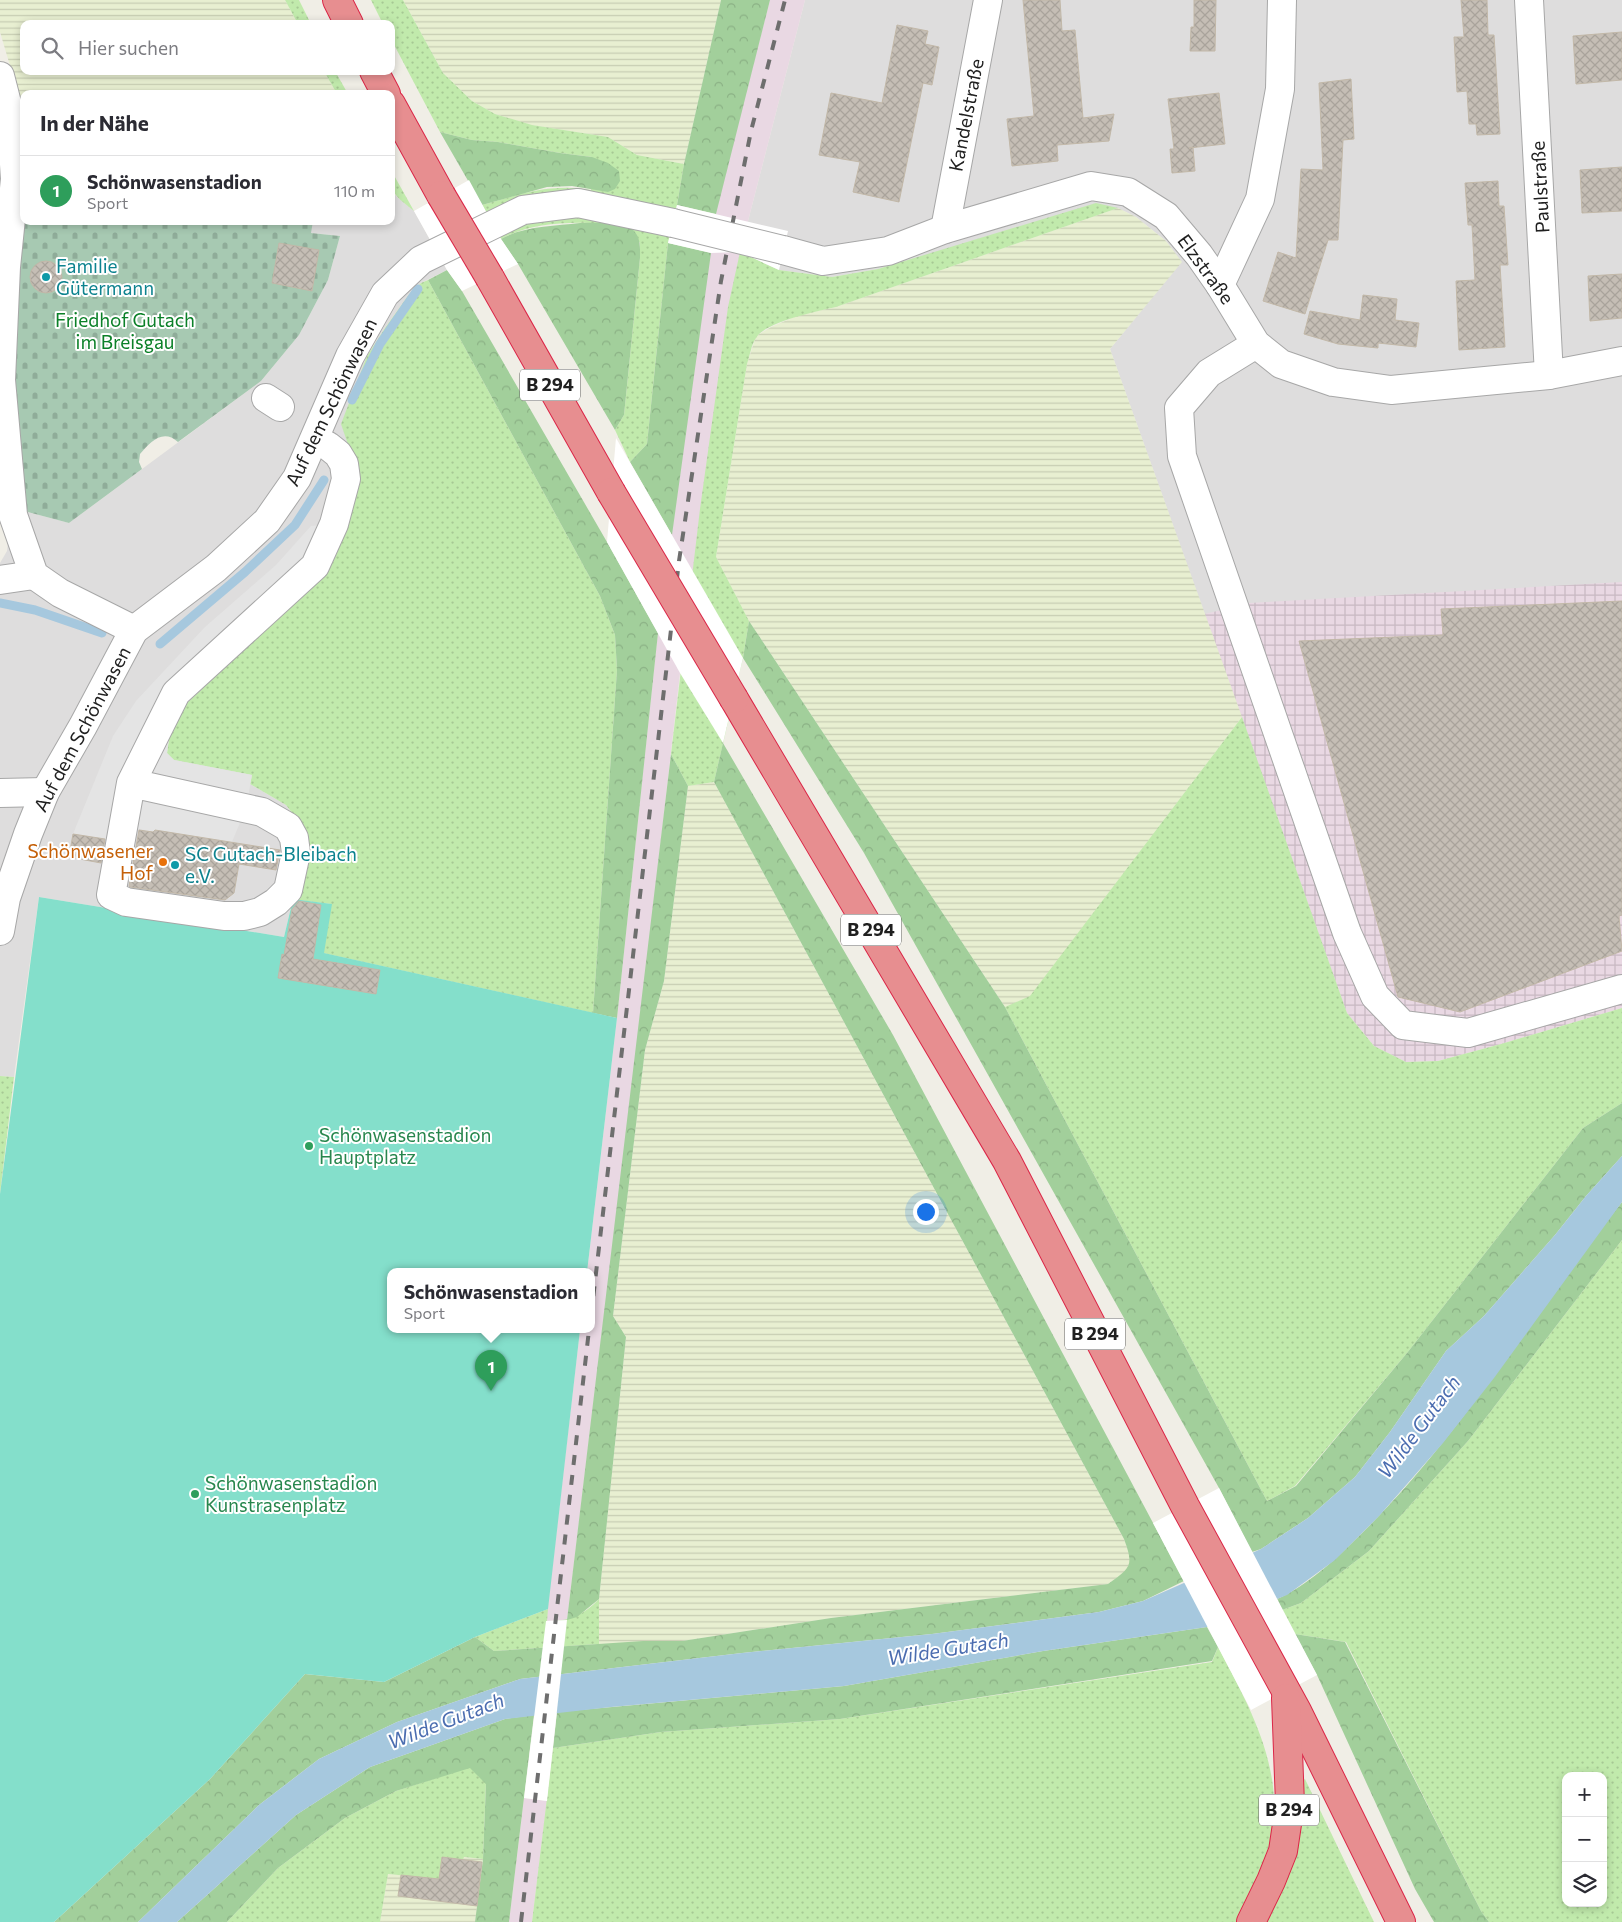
<!DOCTYPE html>
<html lang="de">
<head>
<meta charset="utf-8">
<style>
	:root { --surface:#fff; --page:#f7f7f7; --text:#2b2b33; --muted:#7c7c81; --line:#e1e1e2; --accent:#d93025 }
	body { margin:0; font-family:Commissioner,sans-serif; background:var(--page); color:var(--text) }
	.controls { position:absolute; right:15px; bottom:15px; display:grid; overflow:hidden; border-radius:10px; box-shadow:0 2px 8px #0003 }
	.controls button { width:45px; height:45px; display:grid; place-items:center; padding:0; border:0; border-bottom:1px solid var(--line); background:var(--surface); color:var(--text); font:25px sans-serif }
	.you { position:absolute; left:925px; top:1211px; width:18px; height:18px; margin:-12px; border:4px solid #fff; border-radius:50%; background:#1a73e8; box-shadow:0 0 0 8px #1a73e833 }
	.badge { display:grid; place-items:center; width:32px; height:32px; border-radius:50%; background:var(--accent); color:#fff; font-size:16px; font-weight:700 }
	.pin { position:absolute; translate:-50% -41px; filter:drop-shadow(0 1px 2px #0008) }
	.pin::after { content:''; position:absolute; top:26px; width:18px; height:15px; background:inherit; clip-path:polygon(0 0,100% 0,50% 100%) }
	.popup { position:absolute; left:387px; top:1268px; width:208px; height:65px; box-sizing:border-box; display:grid; place-content:center; border-radius:10px; background:var(--surface); filter:drop-shadow(0 1px 4px #0005); font-size:16px; white-space:nowrap; color:var(--muted) }
	.popup b { font-size:19px; color:var(--text) }
	.popup::after { content:''; position:absolute; left:50%; top:100%; margin-left:-10px; border:10px solid transparent; border-top-color:var(--surface) }
	.list { margin:0; padding:0; list-style:none }
	h2 { display:flex; justify-content:space-between; align-items:center; height:65px; margin:0; padding:0 20px; font-size:21px }
	h2 small { font-size:16px; font-weight:400; color:var(--muted) }
	.list li { display:grid; grid-template-columns:32px 1fr auto; gap:15px; align-items:center; box-sizing:border-box; height:70px; padding:0 20px; border-top:1px solid var(--line) }
	.list b { display:block; font-size:19px; white-space:nowrap }
	.list p { margin:0; font-size:16px; white-space:nowrap; color:var(--muted) }
	.list em { font-size:16px; font-style:normal; color:var(--muted) }
	.icon { flex:none; width:28px; height:28px; fill:none; stroke:currentColor; stroke-width:2; stroke-linecap:round; stroke-linejoin:round }
	.map { position:relative; flex:none; width:1622px; height:1922px; overflow:hidden }
	.search { position:absolute; background:var(--surface); box-shadow:0 2px 8px #0003; left:20px; top:20px; width:375px; height:55px; display:flex; align-items:center; gap:12px; box-sizing:border-box; padding:0 18px; border-radius:10px; color:var(--muted); font-size:19px }
	.panel { position:absolute; background:var(--surface); box-shadow:0 2px 8px #0003; left:20px; top:90px; width:375px; height:135px; border-radius:10px }
	.map>svg:first-child { display:block }
	.residential { fill:#dedddd }
	.industrial { fill:url(#industrial-grid) }
	.railway { fill:#e9d8e3 }
	.farmland { fill:url(#farmland-rules) }
	.grass { fill:url(#grass-dots); fill-rule:evenodd }
	.forest { fill:url(#forest-crowns) }
	.cemetery { fill:url(#cemetery-stones) }
	.pitch { fill:#84dfcb }
	.parking { fill:#e4e4e4 }
	.water { fill:#a6c8de }
	.pier { fill:#fff }
	.lines { fill:none; stroke-linecap:round; stroke-linejoin:round }
	.stream { stroke:#a6c8de; stroke-width:9 }
	.building { fill:url(#building-cross-hatch); stroke:#c2b8a8 }
	.minor-casing { stroke:#a7a7a7; stroke-width:30 }
	.highway-casing { stroke:#db2647; stroke-width:30 }
	.minor { stroke:#fff; stroke-width:28 }
	.highway { stroke:#e78e90; stroke-width:28 }
	.rail { stroke:#6e6e6e; stroke-width:4; stroke-dasharray:10 10; stroke-linecap:butt }
	.minor-bridge-casing { stroke:#a7a7a7; stroke-width:30; stroke-linecap:butt }
	.highway-bridge-casing { stroke:#db2647; stroke-width:30; stroke-linecap:butt }
	.minor-bridge { stroke:#fff; stroke-width:28 }
	.highway-bridge { stroke:#e78e90; stroke-width:28 }
	.culture-dot { fill:#0f9aa8; stroke:#fff; stroke-width:2 }
	.food-dot { fill:#e8710a; stroke:#fff; stroke-width:2 }
	.leisure-dot { fill:#2e9e5b; stroke:#fff; stroke-width:2 }
	.labels { text-anchor:middle; stroke-width:4; stroke-linejoin:round; paint-order:stroke }
	.shield { fill:#fff; stroke:#636363; stroke-width:1 }
	.shield-label { font-size:18px; font-weight:bold; fill:#202020 }
	.street-label { font-size:19px; fill:#202020; stroke:#fff }
	.culture-label { font-size:19px; fill:#0d838f; stroke:#fff; text-anchor:start }
	.park-label { font-size:19px; fill:#0b8028; stroke:#fff }
	.food-label { font-size:19px; fill:#c56008; stroke:#fff; text-anchor:end }
	.leisure-label { font-size:19px; fill:#27864d; stroke:#fff; text-anchor:start }
	.water-label { font-size:20px; font-style:italic; fill:#4b6db0; stroke:#fff }
</style>
</head>
<body>
<div class="map">
<svg width="1622" height="1922" viewBox="0 0 1622 1922">
	<defs>
		<pattern id="industrial-grid" width="8" height="8" patternUnits="userSpaceOnUse" patternTransform="scale(1.25)"><rect width="8" height="8" fill="#e9d8e3"/><path d="M0 4h8M4 0v8" fill="none" stroke="#c8b9c2"/></pattern>
		<pattern id="farmland-rules" width="6" height="5" patternUnits="userSpaceOnUse" patternTransform="scale(1.25)"><rect width="6" height="5" fill="#e8efd1"/><path d="M0 2.5h6" fill="none" stroke="#c7cdb3"/></pattern>
		<pattern id="grass-dots" width="8" height="8" patternUnits="userSpaceOnUse" patternTransform="scale(1.25)"><rect width="8" height="8" fill="#c1eaac"/><path d="M2 2h.1M6 6h.1" fill="none" stroke="#a6c894" stroke-width="1.8" stroke-linecap="round"/></pattern>
		<pattern id="forest-crowns" width="20" height="18" patternUnits="userSpaceOnUse" patternTransform="scale(1.25)"><rect width="20" height="18" fill="#a2cf9b"/><path d="M2 6a3 3 0 1 1 6 0M12 15a3 3 0 1 1 6 0" fill="none" stroke="#8bb185"/></pattern>
		<pattern id="cemetery-stones" width="16" height="16" patternUnits="userSpaceOnUse" patternTransform="scale(1.25)"><rect width="16" height="16" fill="#a7c9b2"/><path d="M2 7V4a2 2 0 0 1 4 0v3zM10 15v-3a2 2 0 0 1 4 0v3z" fill="#8fac99"/></pattern>
		<pattern id="building-cross-hatch" width="8" height="8" patternUnits="userSpaceOnUse" patternTransform="scale(1.25)"><rect width="8" height="8" fill="#c5beb5"/><path d="M0 0l8 8M0 8l8-8" fill="none" stroke="#a9a39b"/></pattern>
	</defs>
	<rect width="100%" height="100%" fill="#f0eee6"/>
	<g class="residential">
		<polygon points="805,0 1622,0 1622,1008 1347,1013 1110,349 1181,262 1166,241 1136,217 1118,208 878,269 832,277 779,270 740,252"/>
		<polygon points="391,188 396,196 414,211 447,270 421,283 410,293 385,328 367,356 356,468 357,495 346,529 172,717 167,752 174,760 252,775 250,784 286,805 296,818 307,843 299,900 293,899 284,937 39,897 14,1077 0,1076 0,563 7,551 8,542 4,530 24,511 69,523 261,381 299,335 328,280 340,236 310,233 313,221 391,221"/>
	</g>
	<polygon class="industrial" points="1622,582 1622,1008 1501,1044 1438,1061 1406,1062 1374,1046 1347,1013 1205,614 1249,603"/>
	<g class="railway">
		<polygon points="770,0 805,0 740,252 680,673 646,972 567,1620 546,1621 580,1330 591,1330 591,1272 587,1272 617,1018 657,641 717,204"/>
		<polygon points="524,1798 547,1801 532,1922 509,1922"/>
	</g>
	<g class="farmland">
		<polygon points="0,0 285,0 298,24 24,24 24,71 324,71 337,94 24,94 24,113 0,32"/>
		<polygon points="403,0 721,0 684,164 637,155 608,137 531,125 495,114 472,101 443,73"/>
		<polygon points="1118,208 1136,217 1166,241 1182,262 1110,349 1242,717 1030,997 1005,1007 749,621 716,557 747,364 756,336 771,327 799,315 836,307"/>
		<polygon points="714,782 1124,1539 1131,1558 1127,1571 1108,1584 831,1618 682,1641 599,1644 599,1599 626,1337 613,1316 645,1050 664,981 688,786"/>
		<polygon points="442,1857 463,1859 464,1857 483,1859 475,1922 380,1922 388,1874 439,1879"/>
	</g>
	<g class="grass">
		<polygon points="285,0 299,0 311,24 298,24"/>
		<path d="M371 0H403L443 73 472 101 495 114 532 125 608 137 637 155 684 164 677 205 668 243 647 444 630 462 615 430 624 415 640 258V243L627 226C588 221 536 219 501 239L482 205C520 194 551 183 591 190L592 157 560 153 498 142 472 140 440 132 391 39V24H383Z"/>
		<polygon points="324,71 335,71 348,94 337,94"/>
		<path d="M391 170 414 211C395 195 391 196 391 170Z"/>
		<path d="M1096 203 1118 208 836 307C818 311 765 322 756 338 751 345 750 356 747 364L716 557 749 621 743 658 714 782 688 786 671 754 700 509 728 307 740 252 779 270 832 277 878 269Z"/>
		<polygon points="428,280 600,596 615,635 617,670 593,1013 323,953 331,904 299,900 307,843 296,818 286,805 250,784 252,775 174,760 167,753 172,717 279,617 346,529 357,495 356,468 341,424 367,356 385,328 410,293 421,283"/>
		<polygon points="1242,717 1347,1013 1374,1046 1406,1062 1438,1061 1501,1044 1622,1008 1622,1103 1583,1128 1407,1353 1295,1486 1267,1501 1005,1007 1030,996"/>
		<polygon points="0,1076 14,1077 0,1194"/>
		<path d="M1622 1240V1922H1489L1481 1911 1346 1642 1295 1634 1282 1610 1301 1603 1369 1551 1468 1441ZM1566 1776H1603V1903H1566Z"/>
		<path d="M599 1599V1644L494 1651 475 1637 548 1609 547 1621C568 1622 584 1615 599 1599Z"/>
		<path d="M1218 1647C1252 1711 1287 1773 1270 1849 1268 1857 1267 1867 1263 1875 1257 1891 1247 1906 1238 1922H532L553 1748 661 1732 840 1719 1212 1662Z"/>
		<polygon points="470,1767 486,1783 483,1859 464,1857 463,1860 442,1857 439,1879 388,1874 380,1922 227,1922 278,1868 345,1818 396,1791"/>
		<polygon points="1305,1779 1374,1922 1266,1922 1290,1870 1298,1783"/>
	</g>
	<g class="forest">
		<polygon points="721,0 770,0 716,214 677,205 684,164"/>
		<polygon points="440,132 472,140 498,142 560,153 592,157 608,163 619,171 620,181 615,189 608,192 572,186 547,187 482,205"/>
		<path d="M580 223C593 223 625 221 634 231 641 238 640 249 640 258L624 415 615 430 518 264 501 239C524 226 554 226 580 223Z"/>
		<polygon points="668,243 711,253 672,535 630,462 647,444"/>
		<polygon points="447,270 462,291 607,542 658,633 617,1018 593,1013 617,670 615,635 600,596 428,280"/>
		<polygon points="749,621 1005,1007 1267,1501 1296,1486 1407,1353 1583,1128 1622,1103 1622,1156 1586,1196 1555,1235 1484,1316 1446,1351 1390,1432 1355,1477 1308,1518 1261,1549 1252,1552 1219,1488 864,853 743,658"/>
		<path d="M723 743 893 1035 1184 1581 1143 1601 1099 1612 932 1634 742 1653 520 1679 397 1722 319 1759 259 1805 138 1922H54L210 1779 305 1674 384 1682 475 1637 494 1651 643 1641H682L831 1618 1108 1584C1131 1567 1134 1566 1124 1539L714 782Z"/>
		<polygon points="671,754 688,786 664,981 645,1050 613,1316 626,1337 599,1599 577,1617 567,1620"/>
		<path d="M1622 1202V1240L1468 1441 1369 1551 1301 1603 1282 1610 1277 1599C1307 1586 1337 1558 1360 1535 1462 1435 1534 1312 1622 1202Z"/>
		<polygon points="1207,1627 1218,1647 1212,1661 840,1719 661,1732 553,1748 557,1712 844,1686 1043,1651"/>
		<polygon points="1295,1634 1345,1642 1481,1911 1489,1922 1434,1922 1415,1889 1317,1675"/>
		<polygon points="534,1715 509,1922 475,1922 483,1859 486,1784 470,1768 396,1791 345,1818 278,1868 227,1922 177,1922 296,1815 370,1767 505,1719"/>
	</g>
	<path class="cemetery" d="M24 221H313L311 233 340 236 328 280 299 335 261 381 178 442C163 428 150 442 140 454L139 462 142 469 69 523 24 511 12 356Z"/>
	<polygon class="pitch" points="39,897 284,937 293,899 332,904 324,953 617,1018 587,1272 391,1272 391,1330 580,1330 548,1609 475,1637 384,1682 305,1674 210,1779 54,1922 0,1922 0,1194"/>
	<polygon class="parking" points="334,524 346,529 335,558 321,576 172,717 167,753 174,760 252,775 246,808 232,842 155,830 148,836 144,830 138,829 108,840 73,834 113,736 136,701 205,627 276,565 311,526"/>
	<polygon class="water" points="1622,1156 1622,1202 1494,1378 1443,1443 1379,1516 1335,1560 1287,1595 1207,1627 1043,1651 844,1686 611,1707 505,1719 370,1767 296,1815 177,1922 138,1922 259,1805 319,1759 397,1722 520,1679 742,1653 932,1634 1099,1612 1143,1601 1261,1549 1308,1518 1355,1477 1390,1432 1446,1351 1484,1316 1555,1235 1586,1196"/>
	<g class="pier">
		<polygon points="469,180 501,239 518,264 462,291 447,270 414,211"/>
		<polygon points="677,205 788,231 779,270 740,252 711,253 668,243"/>
		<polygon points="616,438 743,658 723,743 680,673 607,542"/>
		<polygon points="1219,1488 1317,1675 1251,1710 1153,1523"/>
		<polygon points="567,1620 547,1801 524,1798 546,1621"/>
	</g>
	<g class="lines">
		<g class="stream">
			<polyline points="352,400 380,344 418,289"/>
			<polyline points="0,603 35,610 102,633"/>
			<polyline points="160,644 245,572 295,525 324,480"/>
		</g>
	</g>
	<g class="building">
		<polygon points="1023,0 1060,0 1062,31 1075,30 1083,118 1114,114 1109,141 1057,145 1058,161 1012,166 1007,119 1034,116"/>
		<polygon points="1194,0 1216,0 1215,51 1190,51 1191,27 1194,27"/>
		<polygon points="1461,0 1487,0 1488,35 1494,35 1500,134 1477,135 1476,124 1469,124 1467,91 1457,92 1454,37 1464,37"/>
		<polygon points="897,25 928,31 925,44 939,47 932,85 923,83 899,202 853,192 860,162 819,155 831,93 882,103"/>
		<polygon points="1622,32 1622,80 1576,84 1573,36"/>
		<polygon points="1351,79 1354,139 1343,140 1338,240 1328,240 1305,314 1263,301 1278,252 1296,258 1301,169 1323,170 1319,83"/>
		<polygon points="1219,93 1225,144 1189,148 1193,147 1195,171 1172,173 1170,149 1174,149 1168,99"/>
		<polygon points="1622,167 1622,211 1582,213 1580,170"/>
		<polygon points="1498,181 1499,206 1504,206 1508,265 1500,265 1505,347 1459,350 1456,281 1475,280 1472,225 1468,225 1465,183"/>
		<polygon points="279,243 319,250 312,291 272,283"/>
		<circle cx="46" cy="277" r="16"/>
		<polygon points="1622,274 1622,318 1590,321 1588,276"/>
		<polygon points="1363,295 1397,299 1395,320 1419,323 1416,347 1378,343 1378,348 1338,344 1304,334 1310,311 1360,320"/>
		<polygon points="1622,601 1622,915 1619,916 1622,951 1460,1012 1398,997 1299,641 1443,635 1441,609"/>
		<polygon points="139,830 153,832 155,830 280,850 276,870 239,864 234,893 225,900 130,887 129,886"/>
		<polygon points="73,834 105,839 101,863 69,857"/>
		<polygon points="299,901 321,905 313,959 380,970 376,994 278,978 282,954 284,955 292,909"/>
		<polygon points="442,1857 482,1862 477,1906 398,1896 401,1875 439,1879"/>
	</g>
	<g class="lines">
		<defs>
			<g id="minor">
				<polyline points="1529,0 1549,375"/>
				<polyline points="0,76 11,119 15,179 6,267 1,380 13,515 34,575 60,593 134,630"/>
				<polyline points="945,229 988,0"/>
				<polyline points="783,250 823,261 888,251 945,229 1091,186 1128,192 1166,216 1199,255 1220,285 1256,344 1281,364 1333,382 1391,390 1549,375 1622,361"/>
				<polyline points="1220,285 1260,199 1280,89 1282,0"/>
				<polyline points="1256,344 1209,373 1179,408 1182,456 1347,933 1375,996 1403,1025 1468,1033 1622,989"/>
				<polyline points="266,398 280,407"/>
				<polyline points="0,580 34,575"/>
				<polyline points="131,783 262,812 288,827 294,838 296,853 288,890 276,902 260,912 244,916 224,916 126,902 111,895 131,783 176,693 315,566 334,524 346,479 344,464 338,454 328,446 315,439"/>
				<polyline points="0,793 45,792"/>
				<polyline points="0,931 6,898 28,834 45,792 83,726 134,630 216,568 267,521 297,478 350,356 385,294 421,260 523,210 578,203 673,223"/>
			</g>
			<g id="highway">
				<polyline points="337,0 349,24"/>
				<polyline points="374,71 386,94"/>
				<polyline points="391,104 441,195"/>
				<polyline points="490,278 611,492"/>
				<polyline points="734,699 1007,1161 1185,1506 1297,1711 1401,1922"/>
				<polyline points="1251,1922 1271,1881 1283,1851 1290,1804 1286,1698"/>
			</g>
		</defs>
		<use href="#minor" class="minor-casing"/>
		<use href="#highway" class="highway-casing"/>
		<use href="#minor" class="minor"/>
		<use href="#highway" class="highway"/>
		<g class="rail">
			<polyline points="591,1316 679,561 721,281 751,131 785,0"/>
			<polyline points="521,1922 589,1330"/>
		</g>
		<defs>
			<polyline id="minor-bridge" points="673,223 783,250"/>
			<g id="highway-bridge">
				<polyline points="441,195 490,278"/>
				<polyline points="611,492 734,699"/>
			</g>
		</defs>
		<use href="#minor-bridge" class="minor-bridge-casing"/>
		<use href="#highway-bridge" class="highway-bridge-casing"/>
		<use href="#minor-bridge" class="minor-bridge"/>
		<use href="#highway-bridge" class="highway-bridge"/>
	</g>
	<g class="culture-dot">
		<circle cx="46" cy="277" r="5"/>
		<circle cx="175" cy="865" r="5"/>
	</g>
	<circle class="food-dot" cx="163" cy="862" r="5"/>
	<g class="leisure-dot">
		<circle cx="309" cy="1146" r="5"/>
		<circle cx="195" cy="1494" r="5"/>
	</g>
	<g class="labels">
		<g class="shield">
			<rect x="520" y="369.5" width="60" height="31" rx="4"/>
			<rect x="841" y="914.5" width="60" height="31" rx="4"/>
			<rect x="1065" y="1318.5" width="60" height="31" rx="4"/>
			<rect x="1259" y="1794.5" width="60" height="31" rx="4"/>
		</g>
		<g class="shield-label">
			<text x="550" y="391">B 294</text>
			<text x="871" y="936">B 294</text>
			<text x="1095" y="1340">B 294</text>
			<text x="1289" y="1816">B 294</text>
		</g>
		<g class="street-label">
			<text transform="translate(966 115) rotate(-79)" y="7">Kandelstraße</text>
			<text transform="translate(1540 187) rotate(-93)" y="7">Paulstraße</text>
			<text transform="translate(1206 269) rotate(54)" y="7">Elzstraße</text>
			<text transform="translate(331 402) rotate(-64)" y="7">Auf dem Schönwasen</text>
			<text transform="translate(82 729) rotate(-62)" y="7">Auf dem Schönwasen</text>
		</g>
		<g class="culture-label">
			<text x="56" y="273">Familie<tspan x="56" dy="22">Gütermann</tspan></text>
			<text x="185" y="861">SC Gutach-Bleibach<tspan x="185" dy="22">e.V.</tspan></text>
		</g>
		<g class="park-label">
			<text x="125" y="327">Friedhof Gutach<tspan x="125" dy="22">im Breisgau</tspan></text>
		</g>
		<g class="food-label">
			<text x="153" y="858">Schönwasener<tspan x="153" dy="22">Hof</tspan></text>
		</g>
		<g class="leisure-label">
			<text x="319" y="1142">Schönwasenstadion<tspan x="319" dy="22">Hauptplatz</tspan></text>
			<text x="205" y="1490">Schönwasenstadion<tspan x="205" dy="22">Kunstrasenplatz</tspan></text>
		</g>
		<g class="water-label">
			<text transform="translate(1419 1427) rotate(-53)" y="7">Wilde Gutach</text>
			<text transform="translate(948 1649) rotate(-9)" y="7">Wilde Gutach</text>
			<text transform="translate(446 1721) rotate(-21)" y="7">Wilde Gutach</text>
		</g>
	</g>
</svg>
<div class="controls">
<button>+</button>
<button>−</button>
<button><svg class="icon" aria-label="layers" viewBox="0 0 24 24"><path d="M12 4l9 5-9 5-9-5zM3 14l9 5 9-5"/></svg></button>
</div>
<div class="you"></div>
<div class="pin badge" style="left:491px;top:1391px;background:#2e9e5b">1</div>
<div class="popup"><b>Schönwasenstadion</b>Sport</div>
<div class="search"><svg class="icon" aria-label="search" viewBox="0 0 24 24"><circle cx="10" cy="10" r="6"/><path d="M15 15l6 6"/></svg>Hier suchen</div>
<section class="panel">
<h2>In der Nähe<small></small></h2>
<ul class="list">
<li><span class="badge" style="background:#2e9e5b">1</span><div><b>Schönwasenstadion</b><p>Sport</p></div><em>110 m</em></li>
</ul>
</section>
</div>
</body>
</html>
